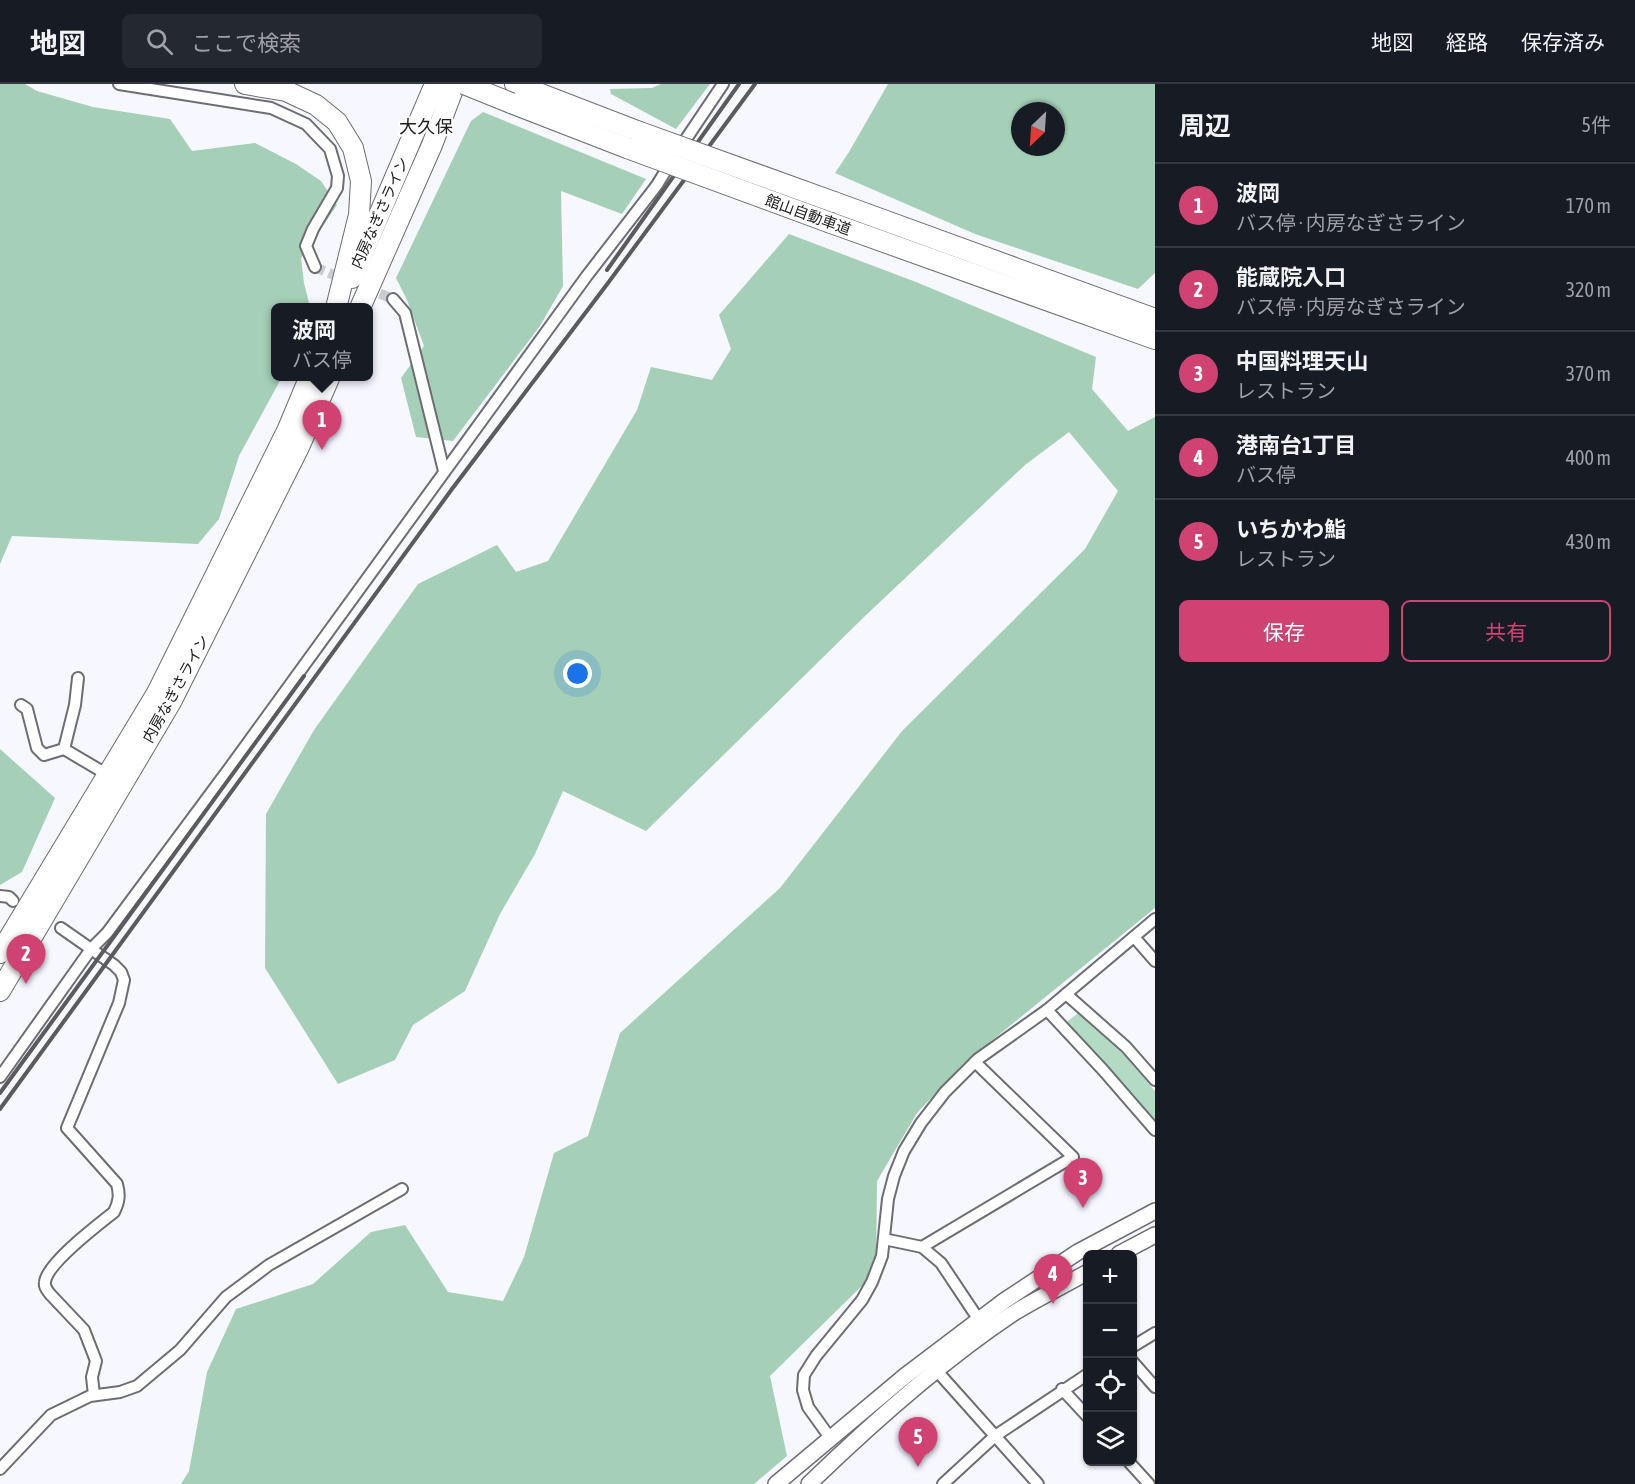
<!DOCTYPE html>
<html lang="ja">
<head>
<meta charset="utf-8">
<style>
	:root { --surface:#171b24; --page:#242831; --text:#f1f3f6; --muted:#9ea1a6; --line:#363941; --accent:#cf4271 }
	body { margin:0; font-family:"Asap Condensed","Noto Sans JP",sans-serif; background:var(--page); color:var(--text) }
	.controls { position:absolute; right:18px; bottom:18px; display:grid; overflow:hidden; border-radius:9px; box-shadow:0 2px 4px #0004 }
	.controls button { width:54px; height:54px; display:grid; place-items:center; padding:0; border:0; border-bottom:2px solid var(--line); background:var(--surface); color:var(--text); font:30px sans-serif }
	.compass { position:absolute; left:1011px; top:18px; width:54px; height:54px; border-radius:50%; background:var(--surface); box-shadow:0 2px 4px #0004; rotate:205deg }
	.you { position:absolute; left:578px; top:590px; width:21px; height:21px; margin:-15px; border:4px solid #fff; border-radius:50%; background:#1a73e8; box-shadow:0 0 0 9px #1a73e833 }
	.badge { display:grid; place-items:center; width:39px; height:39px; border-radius:50%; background:var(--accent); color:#fff; font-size:20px; font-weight:700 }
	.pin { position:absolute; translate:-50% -50px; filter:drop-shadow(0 2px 3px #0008) }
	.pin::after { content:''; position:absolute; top:32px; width:21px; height:18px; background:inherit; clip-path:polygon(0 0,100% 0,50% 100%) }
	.popup { position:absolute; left:271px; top:219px; width:102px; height:78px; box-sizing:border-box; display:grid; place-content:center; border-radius:9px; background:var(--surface); filter:drop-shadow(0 2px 4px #0005); font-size:20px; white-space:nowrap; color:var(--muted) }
	.popup b { font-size:22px; color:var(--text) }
	.popup::after { content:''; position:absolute; left:50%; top:100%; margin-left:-12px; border:12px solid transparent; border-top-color:var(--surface) }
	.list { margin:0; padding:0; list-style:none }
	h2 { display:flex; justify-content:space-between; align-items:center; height:78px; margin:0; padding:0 24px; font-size:26px }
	h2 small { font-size:20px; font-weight:400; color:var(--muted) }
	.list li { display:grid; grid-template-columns:39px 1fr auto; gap:18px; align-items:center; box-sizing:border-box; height:84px; padding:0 24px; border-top:2px solid var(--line) }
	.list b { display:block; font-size:22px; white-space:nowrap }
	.list p { margin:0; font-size:20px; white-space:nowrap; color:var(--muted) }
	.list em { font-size:20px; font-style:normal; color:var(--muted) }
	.actions { display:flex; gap:12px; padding:18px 24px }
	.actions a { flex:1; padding:14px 0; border:2px solid var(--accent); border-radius:9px; text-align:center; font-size:21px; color:var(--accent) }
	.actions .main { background:var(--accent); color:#fff }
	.icon { flex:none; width:33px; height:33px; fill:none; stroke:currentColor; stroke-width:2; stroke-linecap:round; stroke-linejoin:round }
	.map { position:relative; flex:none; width:1155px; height:1400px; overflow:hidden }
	header { display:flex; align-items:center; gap:36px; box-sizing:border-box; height:84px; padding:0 30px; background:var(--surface); border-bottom:2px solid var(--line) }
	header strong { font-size:28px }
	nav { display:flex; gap:33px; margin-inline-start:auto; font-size:21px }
	.search { width:420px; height:54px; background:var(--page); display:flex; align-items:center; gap:15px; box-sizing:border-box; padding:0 21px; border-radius:9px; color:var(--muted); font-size:22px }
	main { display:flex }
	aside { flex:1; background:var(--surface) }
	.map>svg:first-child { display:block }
	.green { fill:#b3dbc4 }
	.forest { fill:#a5d0b7; fill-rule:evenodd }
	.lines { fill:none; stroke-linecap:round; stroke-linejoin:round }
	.street-tunnel { stroke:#cbccd3; stroke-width:10; stroke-dasharray:10 5; stroke-linecap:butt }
	.street-casing { stroke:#6d6d74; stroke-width:14 }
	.secondary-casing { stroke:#6d6d74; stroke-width:18 }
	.highway-casing { stroke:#6d6d74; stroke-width:22 }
	.street { stroke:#fff; stroke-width:10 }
	.secondary { stroke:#fff; stroke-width:15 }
	.highway { stroke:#fff; stroke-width:20 }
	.rail { stroke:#5a5a5f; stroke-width:4 }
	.highway-bridge-casing { stroke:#6d6d74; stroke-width:22; stroke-linecap:butt }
	.highway-bridge { stroke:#fff; stroke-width:20 }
	.labels { text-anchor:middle; stroke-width:4.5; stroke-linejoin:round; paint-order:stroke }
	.street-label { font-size:15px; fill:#202023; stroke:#fff }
	.quarter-label { font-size:18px; fill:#202023; stroke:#fff }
</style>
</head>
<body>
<header>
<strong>地図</strong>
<div class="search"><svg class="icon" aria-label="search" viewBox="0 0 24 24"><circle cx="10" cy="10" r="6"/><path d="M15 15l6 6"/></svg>ここで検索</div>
<nav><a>地図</a><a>経路</a><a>保存済み</a></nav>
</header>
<main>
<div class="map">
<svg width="1155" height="1400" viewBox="0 0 1155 1400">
	<rect width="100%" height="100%" fill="#f6f7ff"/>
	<polygon class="green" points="1078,929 1124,971 1155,1007 1155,1038 1123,1000 1067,940 1068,937"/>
	<g class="forest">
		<polygon points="0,0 25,0 37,7 93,23 170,35 192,67 255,59 296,80 321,97 337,121 301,174 304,199 310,223 276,224 276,292 282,293 239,372 219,435 198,460 12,452 0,480"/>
		<polygon points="661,0 710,0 676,45 611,10 610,5 652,4"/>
		<path d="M888 0H1155V189L1138 205 975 150 835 89 849 68ZM1020 27H1056V63H1020Z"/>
		<polygon points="483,28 646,95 622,130 561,107 563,202 540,242 453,357 416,353 401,294 424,262 407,216 396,194 471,37"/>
		<polygon points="789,150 916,198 1096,273 1092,305 1128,347 1155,333 1155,824 963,980 917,1029 877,1097 876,1188 770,1292 787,1372 754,1400 181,1400 189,1387 207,1288 236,1225 313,1200 371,1148 405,1141 448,1208 503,1217 524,1173 554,1069 588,1052 620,949 780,804 902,647 1085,465 1118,407 1069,348 1025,381 864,533 646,747 563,707 535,770 500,830 465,907 413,941 395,976 338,1000 265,884 266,730 314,646 418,500 497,461 516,488 548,477 637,326 651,283 712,296 731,265 719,231"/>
		<polygon points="0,665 55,714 22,788 0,801"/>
	</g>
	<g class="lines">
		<g class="street-tunnel">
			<polyline points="315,183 346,196"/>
			<polyline points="366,204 393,215"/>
		</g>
		<defs>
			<g id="street">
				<polyline points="119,0 271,24 306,40 330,65 338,92 337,104 313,145 306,162 315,183"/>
				<polyline points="680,64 723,0"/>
				<polyline points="393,215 405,229 444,387"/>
				<polyline points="21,621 27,625 37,664 44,671 64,665 108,691"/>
				<polyline points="64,665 75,621 78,594"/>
				<polyline points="0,812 9,813 13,817"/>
				<path d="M61 844 114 881 121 888 124 896 119 919 67 1044 117 1100C120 1111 119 1118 114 1128 99 1140 47 1179 45 1198 44 1203 47 1206 50 1210L84 1246 96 1277 92 1293 94 1311"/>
				<polyline points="1134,853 1155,877"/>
				<polyline points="1066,910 1126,963 1155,996"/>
				<polyline points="1047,926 1103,986 1155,1046"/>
				<polyline points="0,993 91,865 107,849 231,682 586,193 657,101 671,78"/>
				<polyline points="884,1155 922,1163 941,1179 979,1236"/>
				<polyline points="922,1163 1073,1073 975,978"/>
				<polyline points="1132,1263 1155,1249"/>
				<polyline points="1132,1277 1155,1303"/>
				<polyline points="937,1287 1038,1400"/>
				<polyline points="1062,1305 1088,1333"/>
				<polyline points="831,1355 808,1323 803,1306 804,1291 816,1272 862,1216 872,1198 882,1172 888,1115 894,1092 904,1067 921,1039 945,1008 978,975 1047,926 1155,835"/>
				<polyline points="1129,1378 1149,1400"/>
				<polyline points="0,1385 51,1331 90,1312 120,1308 137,1302 180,1266 226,1213 269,1181 402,1105"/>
				<polyline points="943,1400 995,1352 1088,1290"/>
			</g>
			<g id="secondary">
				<polyline points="1119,1170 1155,1151"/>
				<polyline points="776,1400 905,1292 1004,1217 1078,1168 1155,1127"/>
				<path d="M809 1400C872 1339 939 1279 1012 1230 1036 1215 1063 1202 1088 1188"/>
			</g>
			<g id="highway">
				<polyline points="245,0 286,7 316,21 337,38 353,64 361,97 359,131 336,224"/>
				<polyline points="515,0 637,47"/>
				<polyline points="511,19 627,64"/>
				<polyline points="834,118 1155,235"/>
				<polyline points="831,139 1155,255"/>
				<polyline points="352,194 435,0"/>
				<polyline points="360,224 432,61 455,0"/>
				<polyline points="0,869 157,609 287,347 310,292"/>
				<polyline points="0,907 171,618 299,363 330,292"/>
			</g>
		</defs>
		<use href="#street" class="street-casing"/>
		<use href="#secondary" class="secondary-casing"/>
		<use href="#highway" class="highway-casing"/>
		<use href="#street" class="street"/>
		<use href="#secondary" class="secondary"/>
		<use href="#highway" class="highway"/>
		<g class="rail">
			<polyline points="607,186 739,0"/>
			<polyline points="0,1009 304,592"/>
			<polyline points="0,1025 452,405 608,199 755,0"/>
		</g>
		<defs>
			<g id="highway-bridge">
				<polyline points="464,0 511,19"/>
				<polyline points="637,47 834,118"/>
				<polyline points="627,64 831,139"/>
			</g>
		</defs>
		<use href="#highway-bridge" class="highway-bridge-casing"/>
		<use href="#highway-bridge" class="highway-bridge"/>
	</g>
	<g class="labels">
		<g class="street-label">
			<text transform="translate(380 129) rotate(-66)" y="5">内房なぎさライン</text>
			<text transform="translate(808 131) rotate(20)" y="5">館山自動車道</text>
			<text transform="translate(176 605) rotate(-61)" y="5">内房なぎさライン</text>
		</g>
		<g class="quarter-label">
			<text x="426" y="49">大久保</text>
		</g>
	</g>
</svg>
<div class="controls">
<button>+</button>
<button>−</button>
<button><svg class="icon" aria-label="locate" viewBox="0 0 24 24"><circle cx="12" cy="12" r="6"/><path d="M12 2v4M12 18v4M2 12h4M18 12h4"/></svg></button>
<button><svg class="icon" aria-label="layers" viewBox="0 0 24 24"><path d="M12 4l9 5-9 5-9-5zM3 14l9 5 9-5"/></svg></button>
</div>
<svg class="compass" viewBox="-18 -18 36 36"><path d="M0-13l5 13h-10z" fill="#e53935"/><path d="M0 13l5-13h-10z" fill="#9ea1a6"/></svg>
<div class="you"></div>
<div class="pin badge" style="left:322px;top:366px">1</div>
<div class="popup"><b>波岡</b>バス停</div>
<div class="pin badge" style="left:26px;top:900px">2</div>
<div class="pin badge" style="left:1083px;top:1124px">3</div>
<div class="pin badge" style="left:1053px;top:1220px">4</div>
<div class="pin badge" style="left:918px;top:1383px">5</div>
</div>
<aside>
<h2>周辺<small>5件</small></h2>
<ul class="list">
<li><span class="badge">1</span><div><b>波岡</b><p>バス停 · 内房なぎさライン</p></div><em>170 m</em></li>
<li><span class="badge">2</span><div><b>能蔵院入口</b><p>バス停 · 内房なぎさライン</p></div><em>320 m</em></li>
<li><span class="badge">3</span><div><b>中国料理天山</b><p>レストラン</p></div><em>370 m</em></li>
<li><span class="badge">4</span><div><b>港南台1丁目</b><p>バス停</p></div><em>400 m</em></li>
<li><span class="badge">5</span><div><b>いちかわ鮨</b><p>レストラン</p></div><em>430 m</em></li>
</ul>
<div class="actions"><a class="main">保存</a><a>共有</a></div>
</aside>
</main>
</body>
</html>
